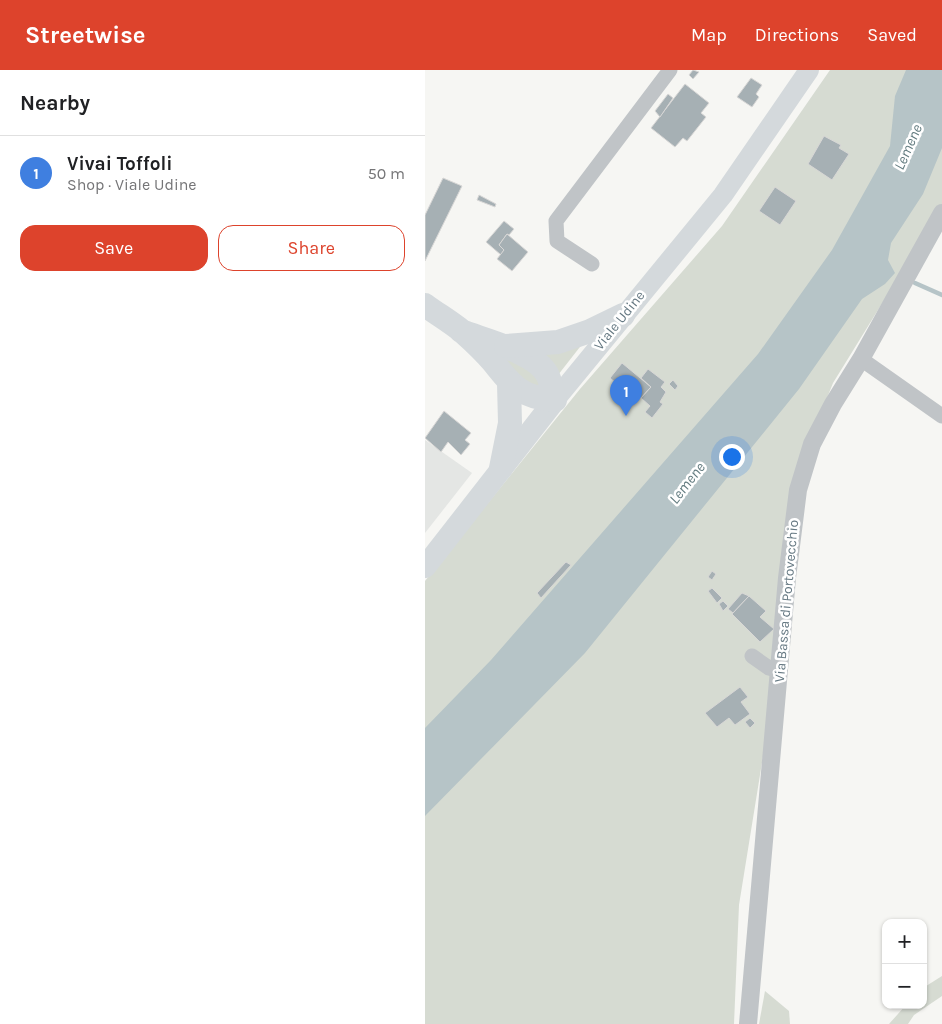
<!DOCTYPE html>
<html lang="en">
<head>
<meta charset="utf-8">
<style>
	:root { --surface:#fff; --page:#f2f2f2; --text:#202124; --muted:#757577; --line:#e0e0e0; --accent:#dd432c }
	body { margin:0; font-family:Karla,sans-serif; background:var(--page); color:var(--text) }
	.controls { position:absolute; right:15px; bottom:15px; display:grid; overflow:hidden; border-radius:10px; box-shadow:0 1px 4px #0004 }
	.controls button { width:45px; height:45px; display:grid; place-items:center; padding:0; border:0; border-bottom:1px solid var(--line); background:var(--surface); color:var(--text); font:25px sans-serif }
	.you { position:absolute; left:306px; top:386px; width:18px; height:18px; margin:-12px; border:4px solid #fff; border-radius:50%; background:#1a73e8; box-shadow:0 0 0 8px #1a73e833 }
	.badge { display:grid; place-items:center; width:32px; height:32px; border-radius:50%; background:var(--accent); color:#fff; font-size:16px; font-weight:700 }
	.pin { position:absolute; translate:-50% -41px; filter:drop-shadow(0 1px 2px #0008) }
	.pin::after { content:''; position:absolute; top:26px; width:18px; height:15px; background:inherit; clip-path:polygon(0 0,100% 0,50% 100%) }
	.list { margin:0; padding:0; list-style:none }
	h2 { display:flex; justify-content:space-between; align-items:center; height:65px; margin:0; padding:0 20px; font-size:21px }
	h2 small { font-size:16px; font-weight:400; color:var(--muted) }
	.list li { display:grid; grid-template-columns:32px 1fr auto; gap:15px; align-items:center; box-sizing:border-box; height:75px; padding:0 20px; border-top:1px solid var(--line) }
	.list b { display:block; font-size:19px; white-space:nowrap }
	.list p { margin:0; font-size:16px; white-space:nowrap; color:var(--muted) }
	.list em { font-size:16px; font-style:normal; color:var(--muted) }
	.actions { display:flex; gap:10px; padding:15px 20px }
	.actions a { flex:1; padding:11px 0; border:1px solid var(--accent); border-radius:15px; text-align:center; font-size:18px; color:var(--accent) }
	.actions .main { background:var(--accent); color:#fff }
	.map { position:relative; flex:none; width:517px; height:954px; overflow:hidden }
	header { display:flex; align-items:center; gap:30px; box-sizing:border-box; height:70px; padding:0 25px; background:var(--accent); color:#fff }
	header strong { font-size:24px }
	nav { display:flex; gap:28px; margin-inline-start:auto; font-size:18px }
	main { display:flex }
	aside { flex:1; background:var(--surface) }
	.map>svg:first-child { display:block }
	.built { fill:#e4e6e4 }
	.green { fill:#d6dbd2 }
	.water { fill:#b6c4c7 }
	.lines { fill:none; stroke-linecap:round; stroke-linejoin:round }
	.stream { stroke:#b6c4c7; stroke-width:4.5 }
	.building { fill:#a6b0b4; stroke:#d8d7d6 }
	.minor { stroke:#c0c4c7; stroke-width:15 }
	.tertiary { stroke:#c0c4c7; stroke-width:18 }
	.secondary { stroke:#d4d9dc; stroke-width:20 }
	.primary { stroke:#d4d9dc; stroke-width:22 }
	.trunk { stroke:#d4d9dc; stroke-width:24 }
	.labels { text-anchor:middle; stroke-width:5; stroke-linejoin:round; paint-order:stroke }
	.street-label { font-size:14px; fill:#667983; stroke:#fff }
	.water-label { font-size:15px; font-style:italic; fill:#627b7f; stroke:#fff }
</style>
</head>
<body>
<header>
<strong>Streetwise</strong>
<nav><a>Map</a><a>Directions</a><a>Saved</a></nav>
</header>
<main>
<aside>
<h2>Nearby<small></small></h2>
<ul class="list">
<li><span class="badge" style="background:#3f7fe0">1</span><div><b>Vivai Toffoli</b><p>Shop · Viale Udine</p></div><em>50 m</em></li>
</ul>
<div class="actions"><a class="main">Save</a><a>Share</a></div>
</aside>
<div class="map">
<svg width="517" height="954" viewBox="0 0 517 954">
	<rect width="100%" height="100%" fill="#f6f6f3"/>
	<polygon class="built" points="0,370 47,403 0,463"/>
	<g class="green">
		<polygon points="405,0 517,0 517,136 408,313 366,417 345,643 314,835 309,954 0,954 0,511 155,319 297,156"/>
		<polygon points="158,273 133,305 111,283"/>
		<polygon points="77,285 109,300 122,319 101,316"/>
		<polygon points="517,906 517,926 489,945 483,954 464,954 481,935 498,935 498,918"/>
		<polygon points="340,921 364,941 365,954 334,954"/>
	</g>
	<polygon class="water" points="481,0 517,0 517,78 498,124 466,173 463,190 470,203 460,214 437,229 374,319 160,583 0,746 0,658 66,590 333,284 407,180 465,76 470,26"/>
	<g class="lines">
		<polyline class="stream" points="490,213 517,225"/>
	</g>
	<g class="building">
		<polygon points="268,0 274,2 268,9 264,5"/>
		<polygon points="326,8 337,15 331,24 334,27 327,37 312,27"/>
		<polygon points="260,14 284,33 276,43 281,47 262,71 258,68 250,77 226,58"/>
		<polygon points="243,24 248,28 235,47 230,41"/>
		<polygon points="399,66 416,75 414,78 424,84 407,110 383,94"/>
		<polygon points="18,108 37,116 0,191 0,145"/>
		<polygon points="350,117 371,131 355,155 334,141"/>
		<polygon points="54,125 71,134 70,137 52,130"/>
		<polygon points="79,151 89,159 84,165 82,164 74,175 79,180 76,185 61,172"/>
		<polygon points="82,164 103,182 87,201 72,189 79,180 74,175"/>
		<polygon points="197,293 226,317 216,328 202,316 199,320 185,308"/>
		<polygon points="223,299 240,312 236,317 241,322 235,332 238,334 227,348 220,342 225,336 216,328 226,317 216,308"/>
		<polygon points="248,310 253,316 250,320 244,314"/>
		<polygon points="19,341 46,363 40,370 45,374 36,385 23,372 16,382 0,368"/>
		<polygon points="141,492 146,495 116,528 112,523"/>
		<polygon points="287,501 291,504 287,510 283,507"/>
		<polygon points="287,518 297,528 292,533 283,521"/>
		<polygon points="317,523 324,526 308,543 303,539"/>
		<polygon points="324,526 341,541 335,547 349,559 335,572 307,544"/>
		<polygon points="298,531 303,536 298,541 294,534"/>
		<polygon points="315,617 323,627 316,632 325,644 310,655 304,648 292,657 280,643"/>
		<polygon points="325,648 330,653 325,658 320,652"/>
	</g>
	<g class="lines">
		<g class="minor">
			<polyline points="167,194 132,171 131,151 245,0"/>
			<polyline points="436,289 517,346"/>
			<polyline points="327,586 344,598 355,601"/>
		</g>
		<polyline class="tertiary" points="323,954 362,508 373,420 387,374 408,334 436,289 517,143"/>
		<polyline class="secondary" points="130,330 298,125 384,0"/>
		<polyline class="primary" points="0,497 130,330"/>
		<g class="trunk">
			<path d="M0 235C12 244 26 252 38 262 48 271 59 281 68 292 87 316 97 328 130 330 127 322 126 311 122 304 110 282 59 270 36 261"/>
			<polyline points="81,276 133,272 165,261 198,245"/>
			<polyline points="76,398 85,353 84,313"/>
		</g>
	</g>
	<g class="labels">
		<g class="street-label">
			<text transform="translate(194 250) rotate(-51)" y="5">Viale Udine</text>
			<text transform="translate(361 531) rotate(-85)" y="5">Via Bassa di Portovecchio</text>
		</g>
		<g class="water-label">
			<text transform="translate(483 77) rotate(-66)" y="5">Lemene</text>
			<text transform="translate(262 413) rotate(-52)" y="5">Lemene</text>
		</g>
	</g>
</svg>
<div class="controls">
<button>+</button>
<button>−</button>
</div>
<div class="you"></div>
<div class="pin badge" style="left:201px;top:346px;background:#3f7fe0">1</div>
</div>
</main>
</body>
</html>
